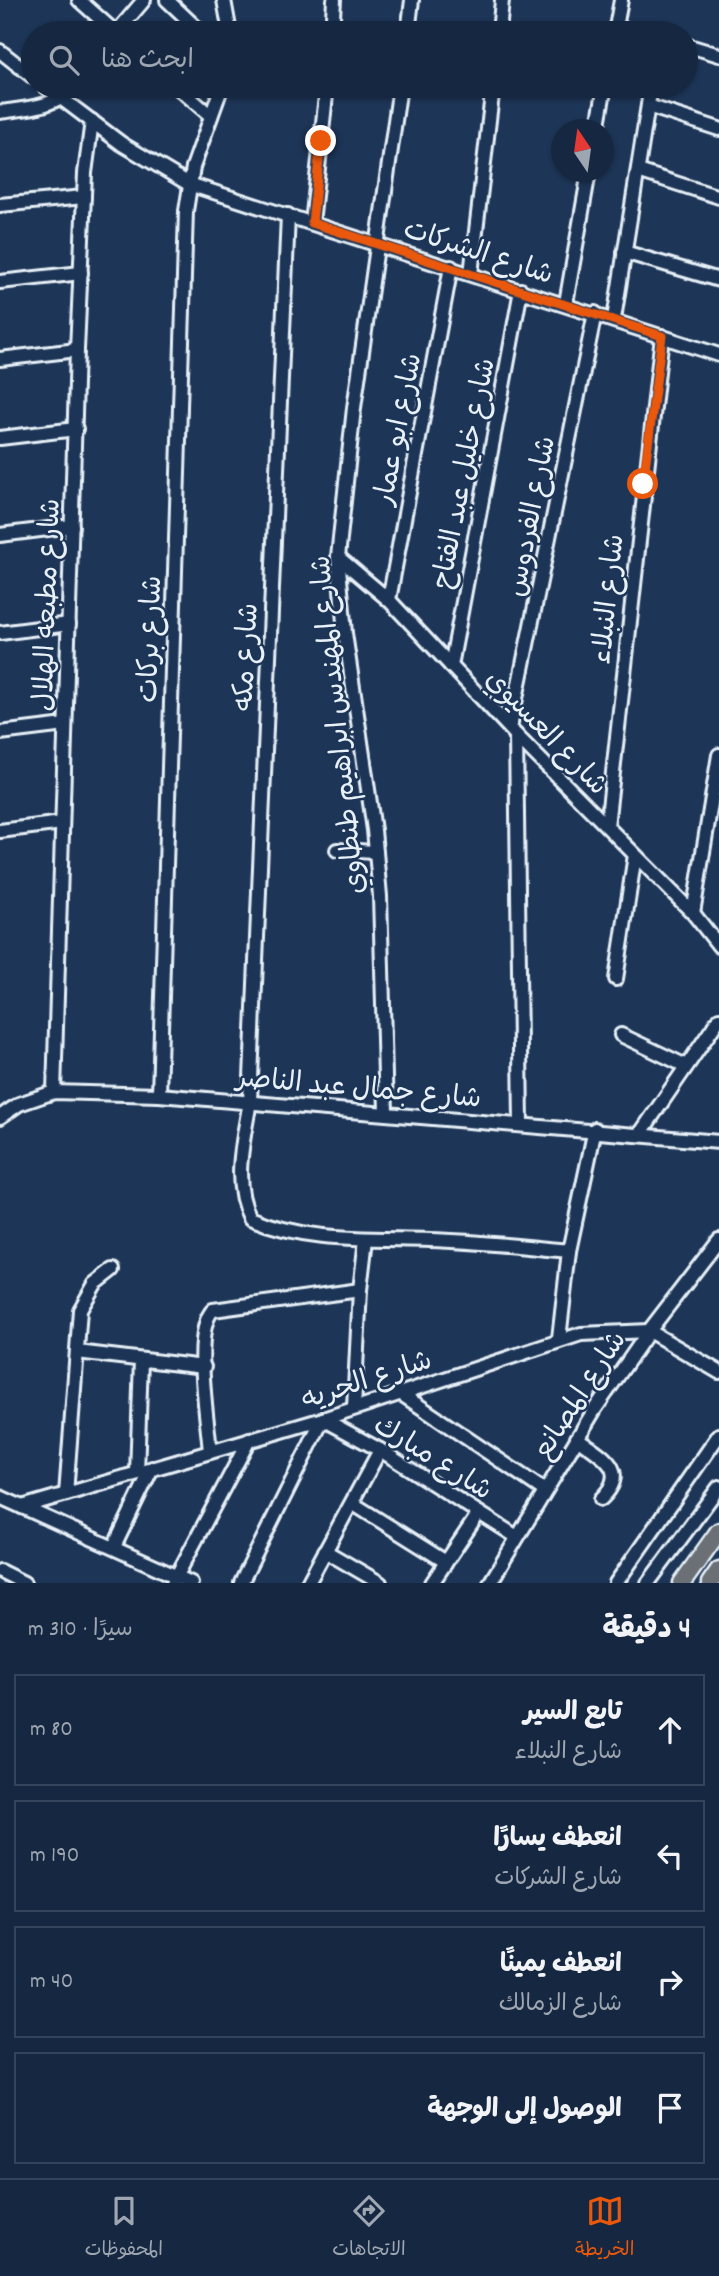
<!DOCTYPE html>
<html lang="ar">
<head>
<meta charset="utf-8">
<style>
	:root { --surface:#162841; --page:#23344c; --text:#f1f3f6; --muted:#9ea6b1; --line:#35445a; --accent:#ea580c }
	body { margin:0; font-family:Dekko,"Playpen Sans Arabic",sans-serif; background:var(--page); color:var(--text); direction:rtl }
	.compass { position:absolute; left:551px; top:119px; width:63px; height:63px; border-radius:50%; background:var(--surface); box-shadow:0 2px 5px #0004; rotate:347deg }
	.stop { position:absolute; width:21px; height:21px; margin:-16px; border:5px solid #ea580c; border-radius:50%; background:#fff }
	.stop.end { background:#ea580c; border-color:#fff; box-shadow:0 2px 7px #0008 }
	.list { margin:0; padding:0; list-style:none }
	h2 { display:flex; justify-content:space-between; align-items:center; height:91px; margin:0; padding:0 28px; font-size:30px }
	h2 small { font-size:23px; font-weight:400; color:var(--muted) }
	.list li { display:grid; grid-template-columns:46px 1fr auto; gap:21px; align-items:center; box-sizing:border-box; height:112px; margin:0 14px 14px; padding:0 14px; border:2px solid var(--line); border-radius:0px }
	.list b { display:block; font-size:26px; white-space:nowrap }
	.list p { margin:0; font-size:23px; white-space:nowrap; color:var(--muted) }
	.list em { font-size:23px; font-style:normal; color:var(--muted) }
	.icon { flex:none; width:38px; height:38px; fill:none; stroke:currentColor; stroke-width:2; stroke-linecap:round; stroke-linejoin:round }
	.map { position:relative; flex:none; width:719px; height:1583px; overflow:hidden; direction:ltr }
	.search { position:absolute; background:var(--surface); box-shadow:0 2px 5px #0004; left:21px; right:21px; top:21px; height:77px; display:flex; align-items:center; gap:18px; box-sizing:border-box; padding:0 24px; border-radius:38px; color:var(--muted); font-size:26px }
	.sheet { height:595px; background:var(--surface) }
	nav { display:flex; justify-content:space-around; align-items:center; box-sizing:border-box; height:98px; border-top:2px solid var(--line); background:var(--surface); font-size:19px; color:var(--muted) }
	nav a { display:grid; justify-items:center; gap:4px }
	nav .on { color:var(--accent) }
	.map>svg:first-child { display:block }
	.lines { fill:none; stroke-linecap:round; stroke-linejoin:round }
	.minor-casing { stroke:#e8f1f8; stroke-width:18 }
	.major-casing { stroke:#e8f1f8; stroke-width:21 }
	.minor { stroke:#1d3557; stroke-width:12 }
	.major { stroke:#6b6f75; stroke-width:16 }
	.route { stroke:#ea580c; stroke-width:9 }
	.labels { text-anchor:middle; stroke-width:5; stroke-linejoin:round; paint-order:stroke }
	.street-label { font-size:28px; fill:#e8f1f8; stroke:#1d3557 }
</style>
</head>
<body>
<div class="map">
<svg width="719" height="1583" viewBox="0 0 719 1583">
	<rect width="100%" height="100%" fill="#1d3557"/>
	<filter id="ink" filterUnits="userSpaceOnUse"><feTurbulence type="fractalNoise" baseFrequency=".0143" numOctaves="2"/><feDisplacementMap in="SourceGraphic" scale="14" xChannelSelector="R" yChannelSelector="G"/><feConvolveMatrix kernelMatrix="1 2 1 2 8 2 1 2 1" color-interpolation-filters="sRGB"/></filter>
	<g filter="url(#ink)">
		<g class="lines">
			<defs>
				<g id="minor">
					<polyline points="79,0 116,33"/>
					<polyline points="167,0 202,33"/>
					<polyline points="224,0 230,33"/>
					<polyline points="616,27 641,33"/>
					<polyline points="116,33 144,0"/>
					<polyline points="332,33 334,0"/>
					<polyline points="408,33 412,0"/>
					<polyline points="499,33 502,0"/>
					<polyline points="615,33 621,0"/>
					<polyline points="686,45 719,55"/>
					<polyline points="0,51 33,77"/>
					<polyline points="45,86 122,144 189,184 719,355"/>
					<polyline points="176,86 211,116"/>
					<polyline points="648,106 719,129"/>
					<path d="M0 112C27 108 55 108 73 86"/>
					<polyline points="597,130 605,86"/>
					<polyline points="638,171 719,197"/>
					<polyline points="0,205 84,197"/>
					<path d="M288 215 250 1101C244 1139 231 1182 250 1218 306 1242 369 1238 430 1240 476 1241 523 1247 569 1251"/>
					<polyline points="312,223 327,86"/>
					<polyline points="624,252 719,280"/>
					<polyline points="471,274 493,86"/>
					<polyline points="0,282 81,273"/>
					<polyline points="566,303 589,172"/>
					<polyline points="614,319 651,86"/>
					<polyline points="0,359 77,350"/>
					<polyline points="0,438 76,429"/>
					<polyline points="0,535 72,526"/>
					<polyline points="338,557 389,600 516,735 693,913 719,946"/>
					<polyline points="389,600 451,267"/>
					<polyline points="0,633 69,624"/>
					<polyline points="451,666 521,290"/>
					<polyline points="510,728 595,313"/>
					<polyline points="0,733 65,725"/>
					<polyline points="516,735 521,1125"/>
					<polyline points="607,826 662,336"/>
					<polyline points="0,831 62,823"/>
					<polyline points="337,850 376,852"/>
					<polyline points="693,913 719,755"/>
					<polyline points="616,979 635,855"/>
					<polyline points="621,1035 686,1066"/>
					<polyline points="54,1092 77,350 85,173 92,121"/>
					<polyline points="159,1095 186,211 193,167 222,86"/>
					<polyline points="386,1112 380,896 374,830 345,633 338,557 354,408 400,86"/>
					<polyline points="0,1117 19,1104 54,1092 159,1095 719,1142"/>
					<polyline points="640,1134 719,1019"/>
					<polyline points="559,1339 569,1251 595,1129"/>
					<polyline points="77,1352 204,1367"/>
					<polyline points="400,1393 545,1491"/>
					<polyline points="354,1408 360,1290 366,1239"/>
					<path d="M577 1438C600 1455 632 1469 601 1499"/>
					<path d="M210 1452C208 1422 192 1330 213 1310L360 1290"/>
					<polyline points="137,1473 141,1360"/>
					<polyline points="66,1494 80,1310 95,1284 113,1270"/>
					<polyline points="0,1497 191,1583"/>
					<polyline points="352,1503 446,1562"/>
					<polyline points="22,1507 323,1419 581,1334 649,1331 719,1372"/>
					<polyline points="114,1547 152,1468"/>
					<polyline points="325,1551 380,1583"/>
					<polyline points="0,1571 24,1583"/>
					<polyline points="173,1583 249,1440"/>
					<polyline points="241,1583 323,1419 380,1450 517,1537"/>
					<polyline points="308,1583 380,1450"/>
					<polyline points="432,1583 479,1513"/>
					<polyline points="490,1583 595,1409 649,1331 719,1240"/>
					<polyline points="616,1583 719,1435"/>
					<polyline points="648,1583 719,1487"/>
				</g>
				<g id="major">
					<polyline points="682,1583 719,1531"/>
					<polyline points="710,1583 719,1570"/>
				</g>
			</defs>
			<use href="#minor" class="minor-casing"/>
			<use href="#major" class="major-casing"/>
			<use href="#minor" class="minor"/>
			<use href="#major" class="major"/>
		</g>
	</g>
	<g class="lines" filter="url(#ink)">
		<polyline class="route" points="321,141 312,223 662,336 643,484"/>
	</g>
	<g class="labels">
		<g class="street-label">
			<text transform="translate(479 250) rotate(18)" y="10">شارع الشركات</text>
			<text transform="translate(396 429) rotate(-79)" y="10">شارع ابو عمار</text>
			<text transform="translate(462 473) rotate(-79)" y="10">شارع خليل عبد الفتاح</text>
			<text transform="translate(529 516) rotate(-79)" y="10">شارع الفردوس</text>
			<text transform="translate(606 599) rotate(-84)" y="10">شارع النبلاء</text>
			<text transform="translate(45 605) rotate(-88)" y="10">شارع مطبعه الهلال</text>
			<text transform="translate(148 639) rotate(-88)" y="10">شارع بركات</text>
			<text transform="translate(244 657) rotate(-87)" y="10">شارع مكه</text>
			<text transform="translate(336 725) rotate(-96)" y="10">شارع المهندس ابراهيم طنطاوي</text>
			<text transform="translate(548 731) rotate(46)" y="10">شارع العسيوي</text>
			<text transform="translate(359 1086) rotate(5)" y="10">شارع جمال عبد الناصر</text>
			<text transform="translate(366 1378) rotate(-18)" y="10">شارع الحريه</text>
			<text transform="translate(578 1394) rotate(-57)" y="10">شارع المصانع</text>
			<text transform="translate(434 1456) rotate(32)" y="10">شارع مبارك</text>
		</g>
	</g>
</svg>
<svg class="compass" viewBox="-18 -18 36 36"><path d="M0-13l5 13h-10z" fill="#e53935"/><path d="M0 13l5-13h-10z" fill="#9ea6b1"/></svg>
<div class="stop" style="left:643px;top:484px"></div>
<div class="stop end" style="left:321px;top:141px"></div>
<div class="search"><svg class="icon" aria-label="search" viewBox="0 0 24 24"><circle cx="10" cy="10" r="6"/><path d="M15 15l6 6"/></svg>ابحث هنا</div>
</div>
<section class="sheet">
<h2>4 دقيقة<small>سيرًا · 310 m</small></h2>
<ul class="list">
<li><svg class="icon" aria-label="ahead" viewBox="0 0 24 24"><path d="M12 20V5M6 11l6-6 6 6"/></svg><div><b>تابع السير</b><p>شارع النبلاء</p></div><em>80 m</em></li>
<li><svg class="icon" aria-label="left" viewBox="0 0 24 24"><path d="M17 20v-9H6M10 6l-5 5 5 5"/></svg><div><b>انعطف يسارًا</b><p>شارع الشركات</p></div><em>190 m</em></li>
<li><svg class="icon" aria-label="right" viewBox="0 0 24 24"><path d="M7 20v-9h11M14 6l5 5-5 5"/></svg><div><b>انعطف يمينًا</b><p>شارع الزمالك</p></div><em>40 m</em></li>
<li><svg class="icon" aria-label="arrive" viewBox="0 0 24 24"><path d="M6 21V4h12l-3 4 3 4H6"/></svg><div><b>الوصول إلى الوجهة</b></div></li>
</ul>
</section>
<nav>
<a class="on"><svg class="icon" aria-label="map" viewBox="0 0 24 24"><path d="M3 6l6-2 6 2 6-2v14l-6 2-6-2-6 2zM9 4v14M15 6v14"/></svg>الخريطة</a>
<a><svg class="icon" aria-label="directions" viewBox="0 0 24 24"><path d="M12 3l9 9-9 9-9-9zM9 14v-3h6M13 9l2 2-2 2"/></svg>الاتجاهات</a>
<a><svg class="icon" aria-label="saved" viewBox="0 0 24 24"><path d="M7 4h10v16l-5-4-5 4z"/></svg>المحفوظات</a>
</nav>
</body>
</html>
